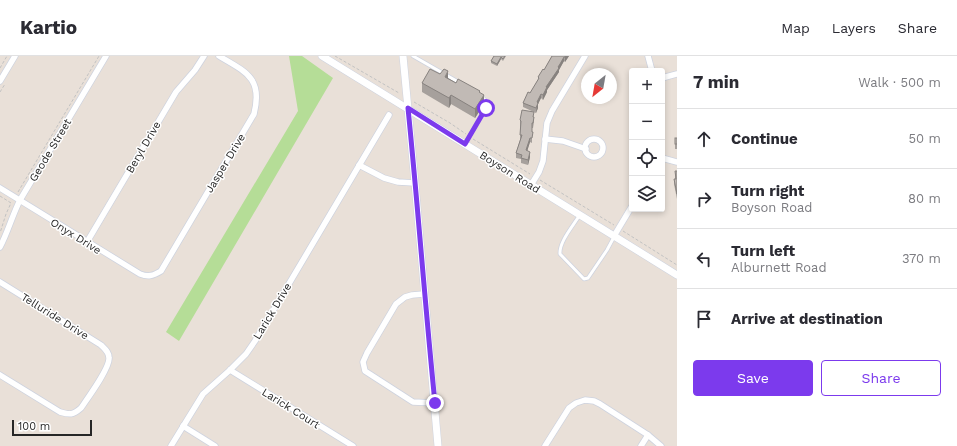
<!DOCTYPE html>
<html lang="en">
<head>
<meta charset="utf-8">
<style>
	:root { --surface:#fff; --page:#f7f7f7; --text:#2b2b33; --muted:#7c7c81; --line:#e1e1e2; --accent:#7c3aed }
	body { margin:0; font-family:"Work Sans",sans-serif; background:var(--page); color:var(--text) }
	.controls { position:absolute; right:12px; top:12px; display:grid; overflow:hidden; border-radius:4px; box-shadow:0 2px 6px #0003 }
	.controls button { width:36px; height:36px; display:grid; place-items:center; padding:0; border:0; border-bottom:1px solid var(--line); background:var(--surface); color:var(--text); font:20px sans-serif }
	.compass { position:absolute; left:581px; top:12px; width:36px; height:36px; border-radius:50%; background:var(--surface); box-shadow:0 2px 6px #0003; rotate:211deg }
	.scale { position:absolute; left:12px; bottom:10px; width:80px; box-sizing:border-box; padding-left:4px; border:2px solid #262626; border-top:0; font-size:11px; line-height:14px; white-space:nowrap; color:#262626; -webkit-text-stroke:3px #fff; paint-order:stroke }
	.stop { position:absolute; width:12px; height:12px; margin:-9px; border:3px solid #7c3aed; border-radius:50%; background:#fff }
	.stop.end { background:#7c3aed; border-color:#fff; box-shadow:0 1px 4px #0008 }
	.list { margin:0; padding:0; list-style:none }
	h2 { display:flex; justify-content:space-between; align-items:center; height:52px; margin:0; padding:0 16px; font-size:17px }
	h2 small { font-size:13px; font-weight:400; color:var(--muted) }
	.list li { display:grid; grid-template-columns:26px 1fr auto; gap:12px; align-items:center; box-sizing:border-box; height:60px; padding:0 16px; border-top:1px solid var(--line) }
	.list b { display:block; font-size:15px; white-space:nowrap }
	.list p { margin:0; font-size:13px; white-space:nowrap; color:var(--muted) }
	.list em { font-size:13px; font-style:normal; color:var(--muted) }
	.actions { display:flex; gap:8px; padding:12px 16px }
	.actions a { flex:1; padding:9px 0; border:1px solid var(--accent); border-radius:4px; text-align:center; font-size:14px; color:var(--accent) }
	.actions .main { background:var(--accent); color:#fff }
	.icon { flex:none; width:22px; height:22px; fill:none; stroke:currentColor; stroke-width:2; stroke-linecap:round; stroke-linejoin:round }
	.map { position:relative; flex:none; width:677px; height:390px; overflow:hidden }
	header { display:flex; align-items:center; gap:24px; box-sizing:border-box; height:56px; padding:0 20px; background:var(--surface); border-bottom:1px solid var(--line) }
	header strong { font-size:19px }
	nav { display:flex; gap:22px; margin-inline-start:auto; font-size:14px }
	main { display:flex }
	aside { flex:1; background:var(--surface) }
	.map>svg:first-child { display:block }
	.green { fill:#b5dd97 }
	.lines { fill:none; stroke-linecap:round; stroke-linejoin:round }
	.service-casing { stroke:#ced3df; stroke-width:4.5 }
	.minor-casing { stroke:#ced3df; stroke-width:7 }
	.tertiary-casing { stroke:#ced3df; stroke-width:8 }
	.path { stroke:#c2c2c2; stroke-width:1; stroke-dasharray:3 2; stroke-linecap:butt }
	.service { stroke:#fff; stroke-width:3 }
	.minor { stroke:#fff; stroke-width:5.5 }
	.tertiary { stroke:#fff; stroke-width:7 }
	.wall { fill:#a6a09c }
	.shaded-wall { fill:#87827f }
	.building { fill:#c1bab5; stroke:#87827f }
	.route { stroke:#7c3aed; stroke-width:5 }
	.labels { text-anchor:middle; stroke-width:3; stroke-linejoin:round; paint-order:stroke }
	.street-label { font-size:11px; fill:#262626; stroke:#fff }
</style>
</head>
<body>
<header>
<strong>Kartio</strong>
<nav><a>Map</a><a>Layers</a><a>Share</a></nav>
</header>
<main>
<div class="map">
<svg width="677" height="390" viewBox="0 0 677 390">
	<rect width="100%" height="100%" fill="#e9e0d8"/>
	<polygon class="green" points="289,0 302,0 333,22 179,285 166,276 298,55"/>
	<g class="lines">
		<defs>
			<g id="service">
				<polyline points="413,0 460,27"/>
				<polyline points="465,88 487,49 486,45 481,40"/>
				<path d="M579 160C573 170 559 186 560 198L584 223 588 222 607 194 614 181"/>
			</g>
			<g id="minor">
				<polyline points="648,0 652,15"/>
				<polyline points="662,22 677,18"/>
				<polyline points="0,25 15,0"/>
				<polyline points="545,83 563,85 586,93"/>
				<circle cx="594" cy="92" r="9"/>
				<polyline points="662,102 677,106"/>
				<polyline points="359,109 384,122 398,126 415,127"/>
				<polyline points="531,129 539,116 543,105 547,67 552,55 585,0"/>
				<path d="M0 132 140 218C148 221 153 220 161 215L254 58C263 22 246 16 219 0"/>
				<polyline points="614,180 632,150"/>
				<polyline points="87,186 176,36 195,14 204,0"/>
				<path d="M0 191C8 176 12 160 20 144L106 0"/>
				<path d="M0 226 101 289C105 293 109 296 109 302 110 312 87 343 81 352 73 359 70 359 60 356L0 319"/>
				<polyline points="424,238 412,239 405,241 396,248 367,297 363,306 365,315 413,346 435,347"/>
				<polyline points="230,314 353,390"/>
				<polyline points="183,370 215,390"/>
				<polyline points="171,390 203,338 230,314 246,298 255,285 389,59"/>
				<polyline points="545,390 569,352 576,347 585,344 594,345 600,348 648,379 661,390"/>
				<polyline points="641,390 648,379"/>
			</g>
			<g id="tertiary">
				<polyline points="322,0 614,180 677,219"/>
				<polyline points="403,0 415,127 438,390"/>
			</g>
		</defs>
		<use href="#service" class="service-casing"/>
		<use href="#minor" class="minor-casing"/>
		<use href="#tertiary" class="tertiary-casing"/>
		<g class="path">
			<polyline points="335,0 399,37"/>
			<polyline points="0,12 7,0"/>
			<polyline points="0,36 5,28"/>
			<polyline points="414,46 450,67 466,78"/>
			<polyline points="473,83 530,118"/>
			<polyline points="540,124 614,169"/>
			<polyline points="18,136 99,0"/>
			<polyline points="0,140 11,147 6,158 0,177"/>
			<polyline points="623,175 677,209"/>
		</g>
		<use href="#service" class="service"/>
		<use href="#minor" class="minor"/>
		<use href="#tertiary" class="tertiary"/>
	</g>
	<g class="wall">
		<polygon points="494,0 506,0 503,5 501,3 497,10 491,7 491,5"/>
		<polygon points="552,0 569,0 565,6 564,5 560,12 559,14 559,16 547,34 547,36 543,44 541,42 538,48 538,52 536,57 523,51 523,47 530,37 538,24 538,21 544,14"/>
		<polygon points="448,22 456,27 480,37 484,48 475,62 451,48 449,52 422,36 422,27"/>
		<polygon points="534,61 534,66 533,72 532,72 532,87 530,86 527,95 530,101 528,109 521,107 521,103 516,102 516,97 520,84 520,64"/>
		<rect x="675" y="82" width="2" height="11"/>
		<polygon points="675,115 677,115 677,143 674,128 674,123 675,123"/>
	</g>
	<g class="shaded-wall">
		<polygon points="566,0 569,0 565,6 565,1"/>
		<polygon points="501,1 501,3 497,10 497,8"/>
		<polygon points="564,1 564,5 559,14 559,16 547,34 547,36 543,44 543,39 546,31"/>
		<polygon points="448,15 448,24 445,21"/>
		<polygon points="541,38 541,42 538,48 538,52 536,57 537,46"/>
		<polygon points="451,39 451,48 449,52 449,42"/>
		<polygon points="484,39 484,48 475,62 475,53"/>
		<polygon points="530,82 530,86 526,99 526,94"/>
		<polygon points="530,96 530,101 528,109 528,104"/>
	</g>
	<g class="building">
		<polygon points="494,0 505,0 503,3 501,1 497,8 491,5"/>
		<polygon points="552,0 566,0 565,1 564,1 560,8 558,11 559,12 546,31 547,31 543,39 541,38 537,46 538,47 536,52 523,47 528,36 530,37 539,22 538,21 543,13 544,14"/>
		<polygon points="430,13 440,18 444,13 448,15 445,21 456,27 458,23 480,35 479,36 484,39 475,53 451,39 449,42 422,27"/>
		<polygon points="522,54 534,56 533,61 534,61 533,67 532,67 532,76 533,76 532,82 530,82 526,94 530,96 528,104 521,102 522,99 516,97 522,79 520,79 521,65 520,64"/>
		<rect x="675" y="82" width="2" height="6"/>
		<polygon points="675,115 677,115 677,138 674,123 676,123"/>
	</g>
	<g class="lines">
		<path class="route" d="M435 347C425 249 418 151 408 52L465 88 486 52"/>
	</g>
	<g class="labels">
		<g class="street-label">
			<text transform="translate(143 91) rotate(-60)" y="4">Beryl Drive</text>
			<text transform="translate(50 94) rotate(-59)" y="4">Geode Street</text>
			<text transform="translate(225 107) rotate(-59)" y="4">Jasper Drive</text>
			<text transform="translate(510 116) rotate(32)" y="4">Boyson Road</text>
			<text transform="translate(76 180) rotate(32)" y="4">Onyx Drive</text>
			<text transform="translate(272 255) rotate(-59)" y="4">Larick Drive</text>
			<text transform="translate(55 260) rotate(32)" y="4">Telluride Drive</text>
			<text transform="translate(291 352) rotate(32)" y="4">Larick Court</text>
		</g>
	</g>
</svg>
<div class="controls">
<button>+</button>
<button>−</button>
<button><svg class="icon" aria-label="locate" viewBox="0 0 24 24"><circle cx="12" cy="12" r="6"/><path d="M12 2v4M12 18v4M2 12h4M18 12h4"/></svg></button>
<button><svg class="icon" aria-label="layers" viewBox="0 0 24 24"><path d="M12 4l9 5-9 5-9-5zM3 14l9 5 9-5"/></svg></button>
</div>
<svg class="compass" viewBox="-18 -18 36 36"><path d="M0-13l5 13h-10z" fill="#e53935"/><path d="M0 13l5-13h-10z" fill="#7c7c81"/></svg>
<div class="scale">100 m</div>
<div class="stop" style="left:486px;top:52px"></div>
<div class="stop end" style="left:435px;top:347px"></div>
</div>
<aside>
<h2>7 min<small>Walk · 500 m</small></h2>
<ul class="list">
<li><svg class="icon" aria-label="ahead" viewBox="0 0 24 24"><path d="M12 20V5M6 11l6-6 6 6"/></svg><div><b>Continue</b></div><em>50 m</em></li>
<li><svg class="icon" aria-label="right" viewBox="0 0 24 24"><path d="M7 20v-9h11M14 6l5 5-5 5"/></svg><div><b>Turn right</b><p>Boyson Road</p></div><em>80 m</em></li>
<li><svg class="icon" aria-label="left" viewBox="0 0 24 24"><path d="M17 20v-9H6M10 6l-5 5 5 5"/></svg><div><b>Turn left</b><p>Alburnett Road</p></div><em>370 m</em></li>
<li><svg class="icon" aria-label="arrive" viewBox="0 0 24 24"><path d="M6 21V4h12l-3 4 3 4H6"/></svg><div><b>Arrive at destination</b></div></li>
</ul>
<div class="actions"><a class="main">Save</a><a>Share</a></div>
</aside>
</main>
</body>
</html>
